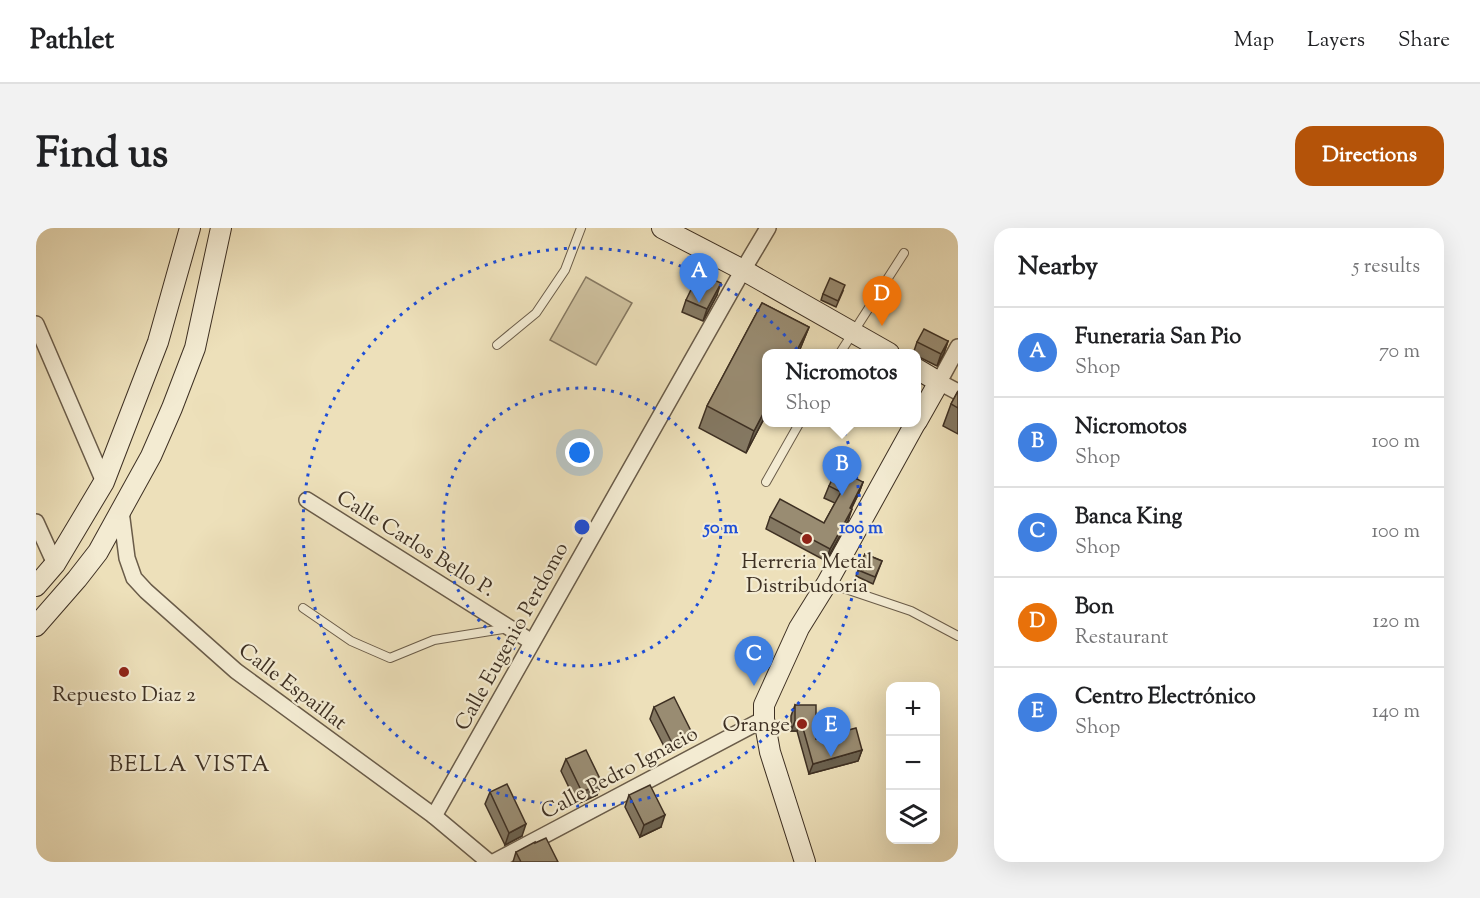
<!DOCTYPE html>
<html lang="en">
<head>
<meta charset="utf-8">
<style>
	:root { --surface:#fff; --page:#f2f2f2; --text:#202124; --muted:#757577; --line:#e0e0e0; --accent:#b45309 }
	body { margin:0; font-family:"Sorts Mill Goudy",serif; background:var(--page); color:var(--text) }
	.controls { position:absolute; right:18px; bottom:18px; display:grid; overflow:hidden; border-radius:12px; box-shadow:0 6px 24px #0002 }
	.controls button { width:54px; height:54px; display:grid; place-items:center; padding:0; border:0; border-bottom:2px solid var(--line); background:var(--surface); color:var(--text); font:30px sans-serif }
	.you { position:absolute; left:544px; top:225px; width:21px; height:21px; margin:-15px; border:4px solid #fff; border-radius:50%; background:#1a73e8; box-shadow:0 0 0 9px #1a73e833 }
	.badge { display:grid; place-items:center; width:39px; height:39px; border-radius:50%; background:var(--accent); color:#fff; font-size:20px; font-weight:700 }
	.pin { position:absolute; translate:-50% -50px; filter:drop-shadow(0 2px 3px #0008) }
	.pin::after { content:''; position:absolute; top:32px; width:21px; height:18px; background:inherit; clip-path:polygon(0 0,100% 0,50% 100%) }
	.popup { position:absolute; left:726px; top:121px; width:159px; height:78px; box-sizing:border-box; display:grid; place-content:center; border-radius:12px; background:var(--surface); filter:drop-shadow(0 2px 4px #0005); font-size:20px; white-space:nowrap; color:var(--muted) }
	.popup b { font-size:22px; color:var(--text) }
	.popup::after { content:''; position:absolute; left:50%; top:100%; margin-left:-12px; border:12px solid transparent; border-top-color:var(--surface) }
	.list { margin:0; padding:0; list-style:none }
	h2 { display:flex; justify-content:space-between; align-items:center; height:78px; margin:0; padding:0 24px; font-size:26px }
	h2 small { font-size:20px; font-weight:400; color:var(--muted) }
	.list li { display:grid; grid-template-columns:39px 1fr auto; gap:18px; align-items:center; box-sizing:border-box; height:90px; padding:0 24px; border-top:2px solid var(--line) }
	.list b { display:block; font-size:22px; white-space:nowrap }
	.list p { margin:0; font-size:20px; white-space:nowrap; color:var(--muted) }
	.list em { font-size:20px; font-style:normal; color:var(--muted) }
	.icon { flex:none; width:33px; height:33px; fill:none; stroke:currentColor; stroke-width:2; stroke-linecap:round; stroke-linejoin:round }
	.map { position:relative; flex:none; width:922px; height:634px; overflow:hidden; border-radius:18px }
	header { display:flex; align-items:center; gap:36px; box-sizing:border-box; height:84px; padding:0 30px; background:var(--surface); border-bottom:2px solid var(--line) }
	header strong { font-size:28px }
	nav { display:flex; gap:33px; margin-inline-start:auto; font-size:21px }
	.intro { display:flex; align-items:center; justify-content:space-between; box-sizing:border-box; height:144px; padding:0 36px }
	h1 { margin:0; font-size:42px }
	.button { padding:15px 27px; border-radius:18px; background:var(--accent); color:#fff; font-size:21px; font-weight:700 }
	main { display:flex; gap:36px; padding:0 36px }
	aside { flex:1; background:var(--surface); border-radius:18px; box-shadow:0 6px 24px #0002 }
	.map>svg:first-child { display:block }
	.park { fill:#cfc2a0; stroke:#867962; stroke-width:1.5 }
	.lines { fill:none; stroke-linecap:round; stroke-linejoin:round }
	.service-casing { stroke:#6a5c49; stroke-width:10 }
	.minor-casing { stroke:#6a5c49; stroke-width:18 }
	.secondary-casing { stroke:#3e3023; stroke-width:22 }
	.service { stroke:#f3ebd2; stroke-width:8 }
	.minor { stroke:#f3ebd2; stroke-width:15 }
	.secondary { stroke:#f3ebd2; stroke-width:20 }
	.wall { fill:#847862; stroke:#3e3023; stroke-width:1.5 }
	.shaded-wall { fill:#6b6250; stroke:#3e3023; stroke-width:1.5 }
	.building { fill:#998c72; stroke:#3e3023; stroke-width:1.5 }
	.ring { fill:none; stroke:#1d4ed8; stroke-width:3; stroke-dasharray:3 6 }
	.poi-dot { fill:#8f2418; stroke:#f3ebd2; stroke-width:2 }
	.labels { text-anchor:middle; stroke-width:4.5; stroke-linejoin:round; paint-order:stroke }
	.street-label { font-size:21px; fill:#3e3023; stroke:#f3ebd2 }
	.poi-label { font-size:21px; fill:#3e3023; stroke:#f3ebd2 }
	.neighbourhood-label { font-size:22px; letter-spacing:1.5px; fill:#3e3023; stroke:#f3ebd2 }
	.centre { fill:#1d4ed8; stroke:#f3ebd2; stroke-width:3 }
	.ring-label { font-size:18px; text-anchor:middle; font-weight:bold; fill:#1d4ed8; stroke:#f3ebd2; stroke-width:4.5; stroke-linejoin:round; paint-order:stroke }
</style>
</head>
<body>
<header>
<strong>Pathlet</strong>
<nav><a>Map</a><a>Layers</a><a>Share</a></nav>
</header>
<div class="intro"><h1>Find us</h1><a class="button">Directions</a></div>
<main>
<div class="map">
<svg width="922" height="634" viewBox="0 0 922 634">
	<rect width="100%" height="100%" fill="#ede0ba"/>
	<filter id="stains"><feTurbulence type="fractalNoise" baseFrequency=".00333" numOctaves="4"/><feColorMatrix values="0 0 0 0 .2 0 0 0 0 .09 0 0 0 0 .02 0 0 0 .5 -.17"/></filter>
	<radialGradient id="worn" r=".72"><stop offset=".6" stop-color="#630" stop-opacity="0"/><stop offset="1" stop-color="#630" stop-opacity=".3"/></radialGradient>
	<polygon class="park" points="550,49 596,75 560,137 514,112"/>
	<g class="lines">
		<defs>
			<g id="service">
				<polyline points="461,117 500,85 529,42 545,0"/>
				<polyline points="804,125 868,25"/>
				<polyline points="730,254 764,194"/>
				<polyline points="792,355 875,383 922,408"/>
				<polyline points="267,380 315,413 354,430 398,412 473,400"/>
			</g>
			<g id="minor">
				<polyline points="0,96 68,254"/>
				<polyline points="922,119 903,154 922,164"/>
				<polyline points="271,272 496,414"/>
				<polyline points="85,283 91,330 98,350 110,363 200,443 398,588 453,634"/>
				<polyline points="0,294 19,336"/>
				<polyline points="398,588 707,42 732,0"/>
				<polyline points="458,634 728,491"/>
			</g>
			<g id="secondary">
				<polyline points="626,0 707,42 853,125"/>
				<polyline points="881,141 903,154 881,193"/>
				<polyline points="0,358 19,336 68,254 122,114 154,0"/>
				<polyline points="0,398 41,351 62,324 115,228 136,180 159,120 185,0"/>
				<polyline points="769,634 734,524 728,491 728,477 763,400 791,355 880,194"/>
			</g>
		</defs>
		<use href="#service" class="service-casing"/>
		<use href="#minor" class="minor-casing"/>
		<use href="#secondary" class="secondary-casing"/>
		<use href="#service" class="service"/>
		<use href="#minor" class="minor"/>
		<use href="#secondary" class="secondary"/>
	</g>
	<g class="wall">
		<polygon points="807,63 800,79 785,72 787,66"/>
		<polygon points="681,67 667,93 646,84 650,72"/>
		<polygon points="726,75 773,99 762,126 731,126 731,185 710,225 663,200 671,178"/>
		<polygon points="912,113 908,125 901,138 881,128 881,126 877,126 881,114"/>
		<polygon points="922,163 922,206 907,198 915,176"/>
		<polygon points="827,254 823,265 815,280 812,293 790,333 730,301 734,289 788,295 799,275 788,270 793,258"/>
		<polygon points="829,326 846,333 837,356 820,348"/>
		<polygon points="759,477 780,511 826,522 822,533 773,546 761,503 755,503 755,488"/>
		<polygon points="618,479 651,517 632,526 614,491"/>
		<polygon points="530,531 561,567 541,576 525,543"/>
		<polygon points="454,564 486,608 469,617 449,576"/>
		<polygon points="593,567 625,599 604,609 589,579"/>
		<polygon points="480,624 522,634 477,634"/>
	</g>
	<g class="shaded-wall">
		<polygon points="685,55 681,67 667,93 671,81"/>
		<polygon points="773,99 762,126 759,126"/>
		<polygon points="912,113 908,125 901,138 905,126"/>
		<polygon points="731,178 731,185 710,225 718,203"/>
		<polygon points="827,254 823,265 810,292 814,280"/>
		<polygon points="816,281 812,293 790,333 794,321"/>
		<polygon points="759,493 765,493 761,503 755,503"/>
		<polygon points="656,505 651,517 632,526 636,515"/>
		<polygon points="826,522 822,533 773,546 777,536"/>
		<polygon points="566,555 561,567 541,576 546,564"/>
		<polygon points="629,587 625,599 604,609 608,597"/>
		<polygon points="490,596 486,608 469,617 473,605"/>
	</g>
	<g class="building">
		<polygon points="663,45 685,55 671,81 650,72"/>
		<polygon points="794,50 809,57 802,73 787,66"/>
		<polygon points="726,75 773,99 759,126 731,126 731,178 718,203 671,178"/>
		<polygon points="888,101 912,113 905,126 881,114"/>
		<polygon points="922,163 922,180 915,176"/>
		<polygon points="801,241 827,254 814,280 816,281 794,321 734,289 744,271 788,295 805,264 793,258"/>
		<polygon points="829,326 846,333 839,349 822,342"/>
		<polygon points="638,469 656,505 636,515 618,479"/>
		<polygon points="759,477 780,477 780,511 820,500 826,522 777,536 765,493 759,493"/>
		<polygon points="550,522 566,555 546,564 530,531"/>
		<polygon points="471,556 490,596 473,605 454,564"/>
		<polygon points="614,557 629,587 608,597 593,567"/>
		<polygon points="510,610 522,634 485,634 480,624 499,614 499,615"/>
	</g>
	<g class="ring">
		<circle cx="546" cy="299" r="139"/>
		<circle cx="546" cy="299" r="279"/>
	</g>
	<g class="poi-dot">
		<circle cx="771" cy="311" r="6"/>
		<circle cx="88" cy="444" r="6"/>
		<circle cx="766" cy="496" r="6"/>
	</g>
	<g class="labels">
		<g class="street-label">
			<text transform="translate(380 315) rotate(32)" y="7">Calle Carlos Bello P.</text>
			<text transform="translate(475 408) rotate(-61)" y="7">Calle Eugenio Perdomo</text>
			<text transform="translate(257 458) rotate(37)" y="7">Calle Espaillat</text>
			<text transform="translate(583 544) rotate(-28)" y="7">Calle Pedro Ignacio</text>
		</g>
		<g class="poi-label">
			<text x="771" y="340">Herreria Metal<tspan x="771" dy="24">Distribudoria</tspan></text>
			<text x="88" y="473">Repuesto Diaz 2</text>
			<text x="754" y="503" text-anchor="end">Orange</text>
		</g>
		<g class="neighbourhood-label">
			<text x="154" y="543">BELLA VISTA</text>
		</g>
	</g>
	<circle cx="546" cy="299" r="9" class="centre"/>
	<g class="ring-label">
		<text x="685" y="305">50 m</text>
		<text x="825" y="305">100 m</text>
	</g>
	<rect width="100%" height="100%" filter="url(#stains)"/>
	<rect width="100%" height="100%" fill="url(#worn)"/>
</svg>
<div class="controls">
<button>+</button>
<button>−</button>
<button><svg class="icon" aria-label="layers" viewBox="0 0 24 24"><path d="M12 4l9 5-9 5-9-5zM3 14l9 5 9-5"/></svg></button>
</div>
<div class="you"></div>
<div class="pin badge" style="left:663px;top:75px;background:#3f7fe0">A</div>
<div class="pin badge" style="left:806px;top:268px;background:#3f7fe0">B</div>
<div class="popup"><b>Nicromotos</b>Shop</div>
<div class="pin badge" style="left:718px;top:458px;background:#3f7fe0">C</div>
<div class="pin badge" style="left:846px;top:98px;background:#e8710a">D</div>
<div class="pin badge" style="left:795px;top:529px;background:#3f7fe0">E</div>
</div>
<aside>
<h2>Nearby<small>5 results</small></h2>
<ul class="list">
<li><span class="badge" style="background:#3f7fe0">A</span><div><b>Funeraria San Pio</b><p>Shop</p></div><em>70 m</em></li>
<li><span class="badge" style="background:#3f7fe0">B</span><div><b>Nicromotos</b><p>Shop</p></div><em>100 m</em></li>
<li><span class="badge" style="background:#3f7fe0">C</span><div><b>Banca King</b><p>Shop</p></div><em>100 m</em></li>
<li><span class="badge" style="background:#e8710a">D</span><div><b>Bon</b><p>Restaurant</p></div><em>120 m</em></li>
<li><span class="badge" style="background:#3f7fe0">E</span><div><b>Centro Electrónico</b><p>Shop</p></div><em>140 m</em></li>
</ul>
</aside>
</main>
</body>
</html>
